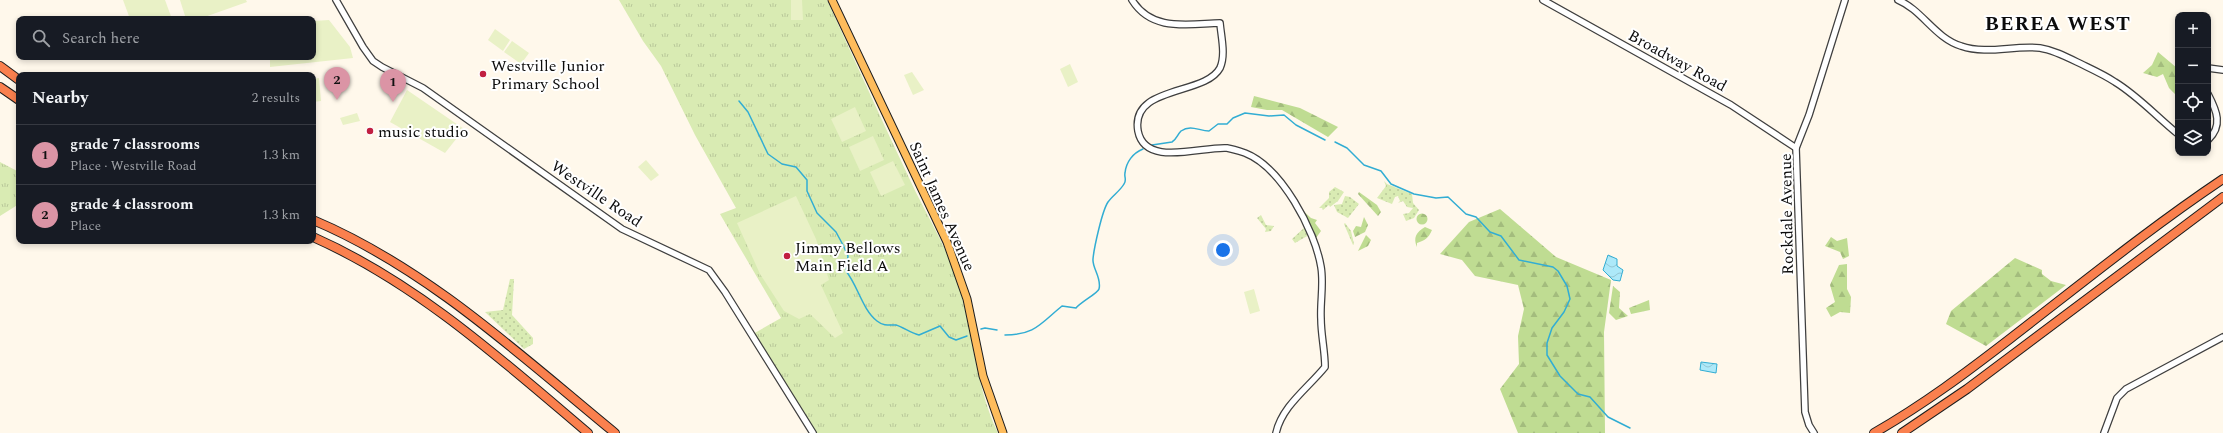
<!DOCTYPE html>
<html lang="en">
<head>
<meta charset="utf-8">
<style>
	:root { --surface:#171b24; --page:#20242c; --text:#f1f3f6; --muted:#9ea1a6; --line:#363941; --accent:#db94a5 }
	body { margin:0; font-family:Spectral,serif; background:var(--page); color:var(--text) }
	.controls { position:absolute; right:12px; top:12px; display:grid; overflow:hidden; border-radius:8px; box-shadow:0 2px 6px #0003 }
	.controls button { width:36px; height:36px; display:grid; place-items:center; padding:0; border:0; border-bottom:1px solid var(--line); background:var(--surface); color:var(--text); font:20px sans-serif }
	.you { position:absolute; left:1223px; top:250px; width:14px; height:14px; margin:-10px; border:3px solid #fff; border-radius:50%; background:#1a73e8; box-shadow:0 0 0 6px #1a73e833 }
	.badge { display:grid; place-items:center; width:26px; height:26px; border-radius:50%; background:var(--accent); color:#111; font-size:13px; font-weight:700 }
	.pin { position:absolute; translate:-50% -33px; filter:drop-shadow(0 1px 2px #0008) }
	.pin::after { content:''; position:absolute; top:21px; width:14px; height:12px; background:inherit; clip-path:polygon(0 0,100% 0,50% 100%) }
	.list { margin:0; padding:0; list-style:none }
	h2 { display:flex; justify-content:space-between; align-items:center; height:52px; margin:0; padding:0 16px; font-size:17px }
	h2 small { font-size:13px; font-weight:400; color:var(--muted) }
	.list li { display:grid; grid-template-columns:26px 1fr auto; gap:12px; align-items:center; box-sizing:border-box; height:60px; padding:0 16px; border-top:1px solid var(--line) }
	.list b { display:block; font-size:15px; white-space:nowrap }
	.list p { margin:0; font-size:13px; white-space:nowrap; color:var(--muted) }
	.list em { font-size:13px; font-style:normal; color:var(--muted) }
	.icon { flex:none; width:22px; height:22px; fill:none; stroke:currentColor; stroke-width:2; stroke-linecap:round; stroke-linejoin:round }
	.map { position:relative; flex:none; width:2223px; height:433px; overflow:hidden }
	.search { position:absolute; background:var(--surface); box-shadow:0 2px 6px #0003; left:16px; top:16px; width:300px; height:44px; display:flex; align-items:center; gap:10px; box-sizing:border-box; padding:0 14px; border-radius:8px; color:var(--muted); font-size:15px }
	.panel { position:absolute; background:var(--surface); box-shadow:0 2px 6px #0003; left:16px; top:72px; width:300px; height:172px; border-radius:8px }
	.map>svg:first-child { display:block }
	.grass { fill:url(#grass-dots) }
	.forest { fill:url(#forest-firs) }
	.park { fill:url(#park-tufts) }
	.pitch { fill:#e9f1c6 }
	.water { fill:url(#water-waves); stroke:#32add3 }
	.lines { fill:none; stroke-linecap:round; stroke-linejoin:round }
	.stream { stroke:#32add3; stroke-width:1.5 }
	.minor-casing { stroke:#3f3f3f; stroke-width:8 }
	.major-casing { stroke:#1d1d1d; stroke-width:9 }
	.highway-casing { stroke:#1d1d1d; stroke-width:10 }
	.minor { stroke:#fff; stroke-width:5.5 }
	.major { stroke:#febc5c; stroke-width:7 }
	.highway { stroke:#fa804e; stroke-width:8 }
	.poi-dot { fill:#c11f41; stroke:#fff; stroke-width:1.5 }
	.labels { text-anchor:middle; stroke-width:4; stroke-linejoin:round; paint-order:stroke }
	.street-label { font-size:16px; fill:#0c0c0c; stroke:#fff }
	.poi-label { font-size:16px; fill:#0c0c0c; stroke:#fff; text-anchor:start }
	.district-label { font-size:20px; font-weight:bold; letter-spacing:1px; fill:#0c0c0c; stroke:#fff }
</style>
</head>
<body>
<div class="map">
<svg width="2223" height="433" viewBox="0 0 2223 433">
	<defs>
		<pattern id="grass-dots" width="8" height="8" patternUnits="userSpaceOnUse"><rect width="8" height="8" fill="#d9ebb3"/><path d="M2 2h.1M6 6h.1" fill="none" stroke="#b9c899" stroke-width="1.8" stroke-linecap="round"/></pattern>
		<pattern id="forest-firs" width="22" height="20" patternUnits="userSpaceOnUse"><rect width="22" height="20" fill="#bfdc92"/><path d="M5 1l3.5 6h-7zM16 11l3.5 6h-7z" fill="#a3bc7d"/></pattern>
		<pattern id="park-tufts" width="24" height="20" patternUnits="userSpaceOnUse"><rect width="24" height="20" fill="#d9ebb3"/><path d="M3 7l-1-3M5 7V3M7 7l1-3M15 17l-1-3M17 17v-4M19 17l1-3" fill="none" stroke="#b9c899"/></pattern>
		<pattern id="water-waves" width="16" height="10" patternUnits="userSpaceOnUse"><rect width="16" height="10" fill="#ade9f9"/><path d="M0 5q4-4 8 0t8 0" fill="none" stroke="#94c7d4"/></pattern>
	</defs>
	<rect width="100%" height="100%" fill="#fff8eb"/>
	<g class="grass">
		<polygon points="1384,181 1387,184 1412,194 1413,203 1419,210 1414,218 1406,221 1403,214 1409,213 1413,208 1407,207 1403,201 1398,203 1400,201 1398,196 1395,197 1392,204 1377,198 1386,186"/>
		<polygon points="1335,187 1344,192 1338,201 1330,207 1329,205 1323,210 1322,208 1319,208 1329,198 1329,192"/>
		<polygon points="1345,196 1350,197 1359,204 1348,218 1337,212 1334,205 1342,204"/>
		<polygon points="1261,215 1266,225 1274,226 1271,231 1265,232 1266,229 1257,218"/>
		<polygon points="1345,223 1351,231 1354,244 1353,245 1344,224"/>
		<polygon points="1305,227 1309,235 1295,243 1292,239"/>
		<polygon points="510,279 514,279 512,315 533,338 533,344 524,349 485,312 503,310"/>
	</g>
	<g class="forest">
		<polygon points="2158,52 2177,68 2178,97 2169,88 2163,74 2157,77 2143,73 2152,65"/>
		<polygon points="1254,96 1300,108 1338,127 1328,137 1282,110 1267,110 1251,107"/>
		<polygon points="1359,192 1377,205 1381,212 1378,216 1358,194"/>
		<polygon points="1299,207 1311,218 1317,220 1315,223 1321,231 1316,238"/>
		<polygon points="1500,209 1556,257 1611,280 1604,332 1605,433 1518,433 1500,389 1519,364 1518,336 1524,309 1518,285 1475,276 1462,260 1440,254 1469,222"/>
		<circle cx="1422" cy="219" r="5.5"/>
		<polygon points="1364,217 1368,225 1365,232 1355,237 1353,231 1356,226 1361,227"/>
		<path d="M1425 227 1432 230C1428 239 1425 240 1417 243V247C1413 238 1416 232 1425 227Z"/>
		<polygon points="1366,235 1371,240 1368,246 1358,251"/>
		<polygon points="1831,237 1837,241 1847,238 1849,256 1843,259 1840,252 1825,246"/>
		<polygon points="2015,258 2042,270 2042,274 2051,281 2066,285 1986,346 1946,324 1951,311"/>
		<polygon points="1847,264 1847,289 1851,297 1850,313 1840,312 1831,317 1826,308 1835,302 1830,285 1839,265"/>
		<polygon points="1613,286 1620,292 1619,308 1628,316 1616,320 1609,313"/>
		<polygon points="1649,300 1650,310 1631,314 1629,308"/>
	</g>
	<g class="park">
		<path d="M619 0H827C855 61 882 121 911 182 923 208 939 234 950 261 973 316 972 379 998 433H814L753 334 781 318 720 214 736 208 695 135 661 66 643 41Z"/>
		<polygon points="0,162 19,172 19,204 0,216"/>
	</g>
	<g class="pitch">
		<polygon points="123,0 165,0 172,19 130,19"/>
		<polygon points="180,0 246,0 247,2 199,19 186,19"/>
		<polygon points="791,0 802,0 803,20 791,20"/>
		<polygon points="329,20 350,47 353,58 270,67 270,57 313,57 313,21"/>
		<polygon points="495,29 510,40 503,51 488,40"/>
		<polygon points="512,41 529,53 521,64 504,52"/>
		<polygon points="1070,64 1078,82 1068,87 1060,69"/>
		<polygon points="912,72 924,90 913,95 904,75"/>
		<polygon points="319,78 321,101 313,102 313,79"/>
		<polygon points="407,90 464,129 445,153 390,122"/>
		<polygon points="855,107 866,131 842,142 831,119"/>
		<polygon points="357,113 360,121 343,125 340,118"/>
		<polygon points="873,136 884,160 860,171 849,147"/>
		<polygon points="646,160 659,175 651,181 638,167"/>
		<polygon points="893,161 905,185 881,196 870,172"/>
		<polygon points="796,196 816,239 829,280 821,285 843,333 835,338 810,314 799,319 784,311 760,274 737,223"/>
		<polygon points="1254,289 1260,311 1250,314 1244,292"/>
	</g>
	<g class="water">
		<polygon points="1608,255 1617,259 1617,266 1623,270 1620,281 1613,280 1603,270"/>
		<polygon points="1701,362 1717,364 1716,373 1700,370"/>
	</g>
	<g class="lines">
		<g class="stream">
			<path d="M739 101 748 112 768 154 782 164 796 167 807 180V191L817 213 836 232 843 245 848 256 846 271C858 286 862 309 877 321 883 326 889 325 896 325 903 327 911 333 919 335L940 326 949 337 956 340 967 336"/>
			<polyline points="1335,142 1347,148 1364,165 1381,171 1391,184 1414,194 1436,198 1448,197 1466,214 1476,217 1490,232 1501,236 1519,260 1553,267 1558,271 1567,286 1570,299 1564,312 1552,328 1547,343 1547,355 1560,376 1578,394 1590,397 1608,417 1630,428"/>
			<path d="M1152 145 1172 142C1177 139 1177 135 1181 131 1191 124 1199 131 1209 131L1218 124H1227L1233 118 1245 113 1269 116 1284 115 1296 125 1325 140"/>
			<polyline points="981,329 985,328 997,330"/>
			<path d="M1005 335C1035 335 1040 324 1062 306L1076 308C1081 302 1098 293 1099 289 1102 278 1092 268 1093 259 1094 248 1102 211 1108 202 1112 196 1120 191 1124 184 1127 180 1124 177 1125 173 1126 162 1133 153 1143 149"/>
		</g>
		<defs>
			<g id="minor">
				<polyline points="336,0 363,47 373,61 382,67 423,88 622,229 709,270 725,292 813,433"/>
				<path d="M1132 0C1152 32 1187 24 1220 23 1221 36 1226 55 1220 68 1205 96 1130 85 1138 131 1145 168 1202 146 1227 148 1233 149 1239 151 1245 153 1281 167 1315 230 1321 267 1324 284 1320 302 1321 319 1321 335 1325 351 1325 367 1308 388 1282 406 1276 433"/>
				<polyline points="1543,0 1731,105 1796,148"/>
				<path d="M1898 0C1922 10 1935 38 1961 46 1987 55 2013 45 2040 48 2053 50 2065 56 2077 62 2089 68 2103 74 2115 82 2138 96 2157 117 2178 134"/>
				<polyline points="2208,68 2223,70"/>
				<path d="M2208 94C2217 111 2223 126 2208 140"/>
				<polyline points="1814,433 1809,425 1805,412 1796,148 1809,115 1845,0"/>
				<polyline points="2104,433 2117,398 2126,389 2223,337"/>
			</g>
			<polyline id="major" points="832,0 947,242 967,299 983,376 1003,433"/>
			<g id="highway">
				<polyline points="0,66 19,80"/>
				<polyline points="0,87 19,100"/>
				<path d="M313 220C427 268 521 356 615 433"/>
				<path d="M313 237C417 283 502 360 588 433"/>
				<path d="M1874 433C1923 405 1967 372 2011 338 2081 284 2150 228 2223 179"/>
				<polyline points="1902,433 1967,389 2223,197"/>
			</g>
		</defs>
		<use href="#minor" class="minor-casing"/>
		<use href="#major" class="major-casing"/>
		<use href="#highway" class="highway-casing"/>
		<use href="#minor" class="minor"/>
		<use href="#major" class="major"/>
		<use href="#highway" class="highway"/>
	</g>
	<g class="poi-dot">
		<circle cx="483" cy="74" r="4"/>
		<circle cx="370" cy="131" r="4"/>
		<circle cx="787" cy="256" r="4"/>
	</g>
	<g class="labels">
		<g class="street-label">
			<text transform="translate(1678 60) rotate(29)" y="6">Broadway Road</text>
			<text transform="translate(597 193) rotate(34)" y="6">Westville Road</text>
			<text transform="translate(943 206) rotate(66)" y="6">Saint James Avenue</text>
			<text transform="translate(1786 214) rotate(-91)" y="6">Rockdale Avenue</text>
		</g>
		<g class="poi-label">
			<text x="491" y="71">Westville Junior<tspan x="491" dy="18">Primary School</tspan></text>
			<text x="378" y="137">music studio</text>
			<text x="795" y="253">Jimmy Bellows<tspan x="795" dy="18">Main Field A</tspan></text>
		</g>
		<g class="district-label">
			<text x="2058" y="30">BEREA WEST</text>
		</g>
	</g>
</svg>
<div class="controls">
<button>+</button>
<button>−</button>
<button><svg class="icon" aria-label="locate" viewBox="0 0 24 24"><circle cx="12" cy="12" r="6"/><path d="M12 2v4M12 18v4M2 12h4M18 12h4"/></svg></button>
<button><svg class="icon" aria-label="layers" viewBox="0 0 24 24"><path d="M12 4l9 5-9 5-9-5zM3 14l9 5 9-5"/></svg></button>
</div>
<div class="you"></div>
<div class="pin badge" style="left:393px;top:102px">1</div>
<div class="pin badge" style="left:337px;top:100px">2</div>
<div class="search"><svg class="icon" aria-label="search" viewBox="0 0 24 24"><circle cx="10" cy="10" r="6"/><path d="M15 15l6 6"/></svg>Search here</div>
<section class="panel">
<h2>Nearby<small>2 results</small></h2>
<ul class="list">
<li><span class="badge">1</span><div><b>grade 7 classrooms</b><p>Place · Westville Road</p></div><em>1.3 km</em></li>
<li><span class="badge">2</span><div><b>grade 4 classroom</b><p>Place</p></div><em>1.3 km</em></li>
</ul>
</section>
</div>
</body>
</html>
